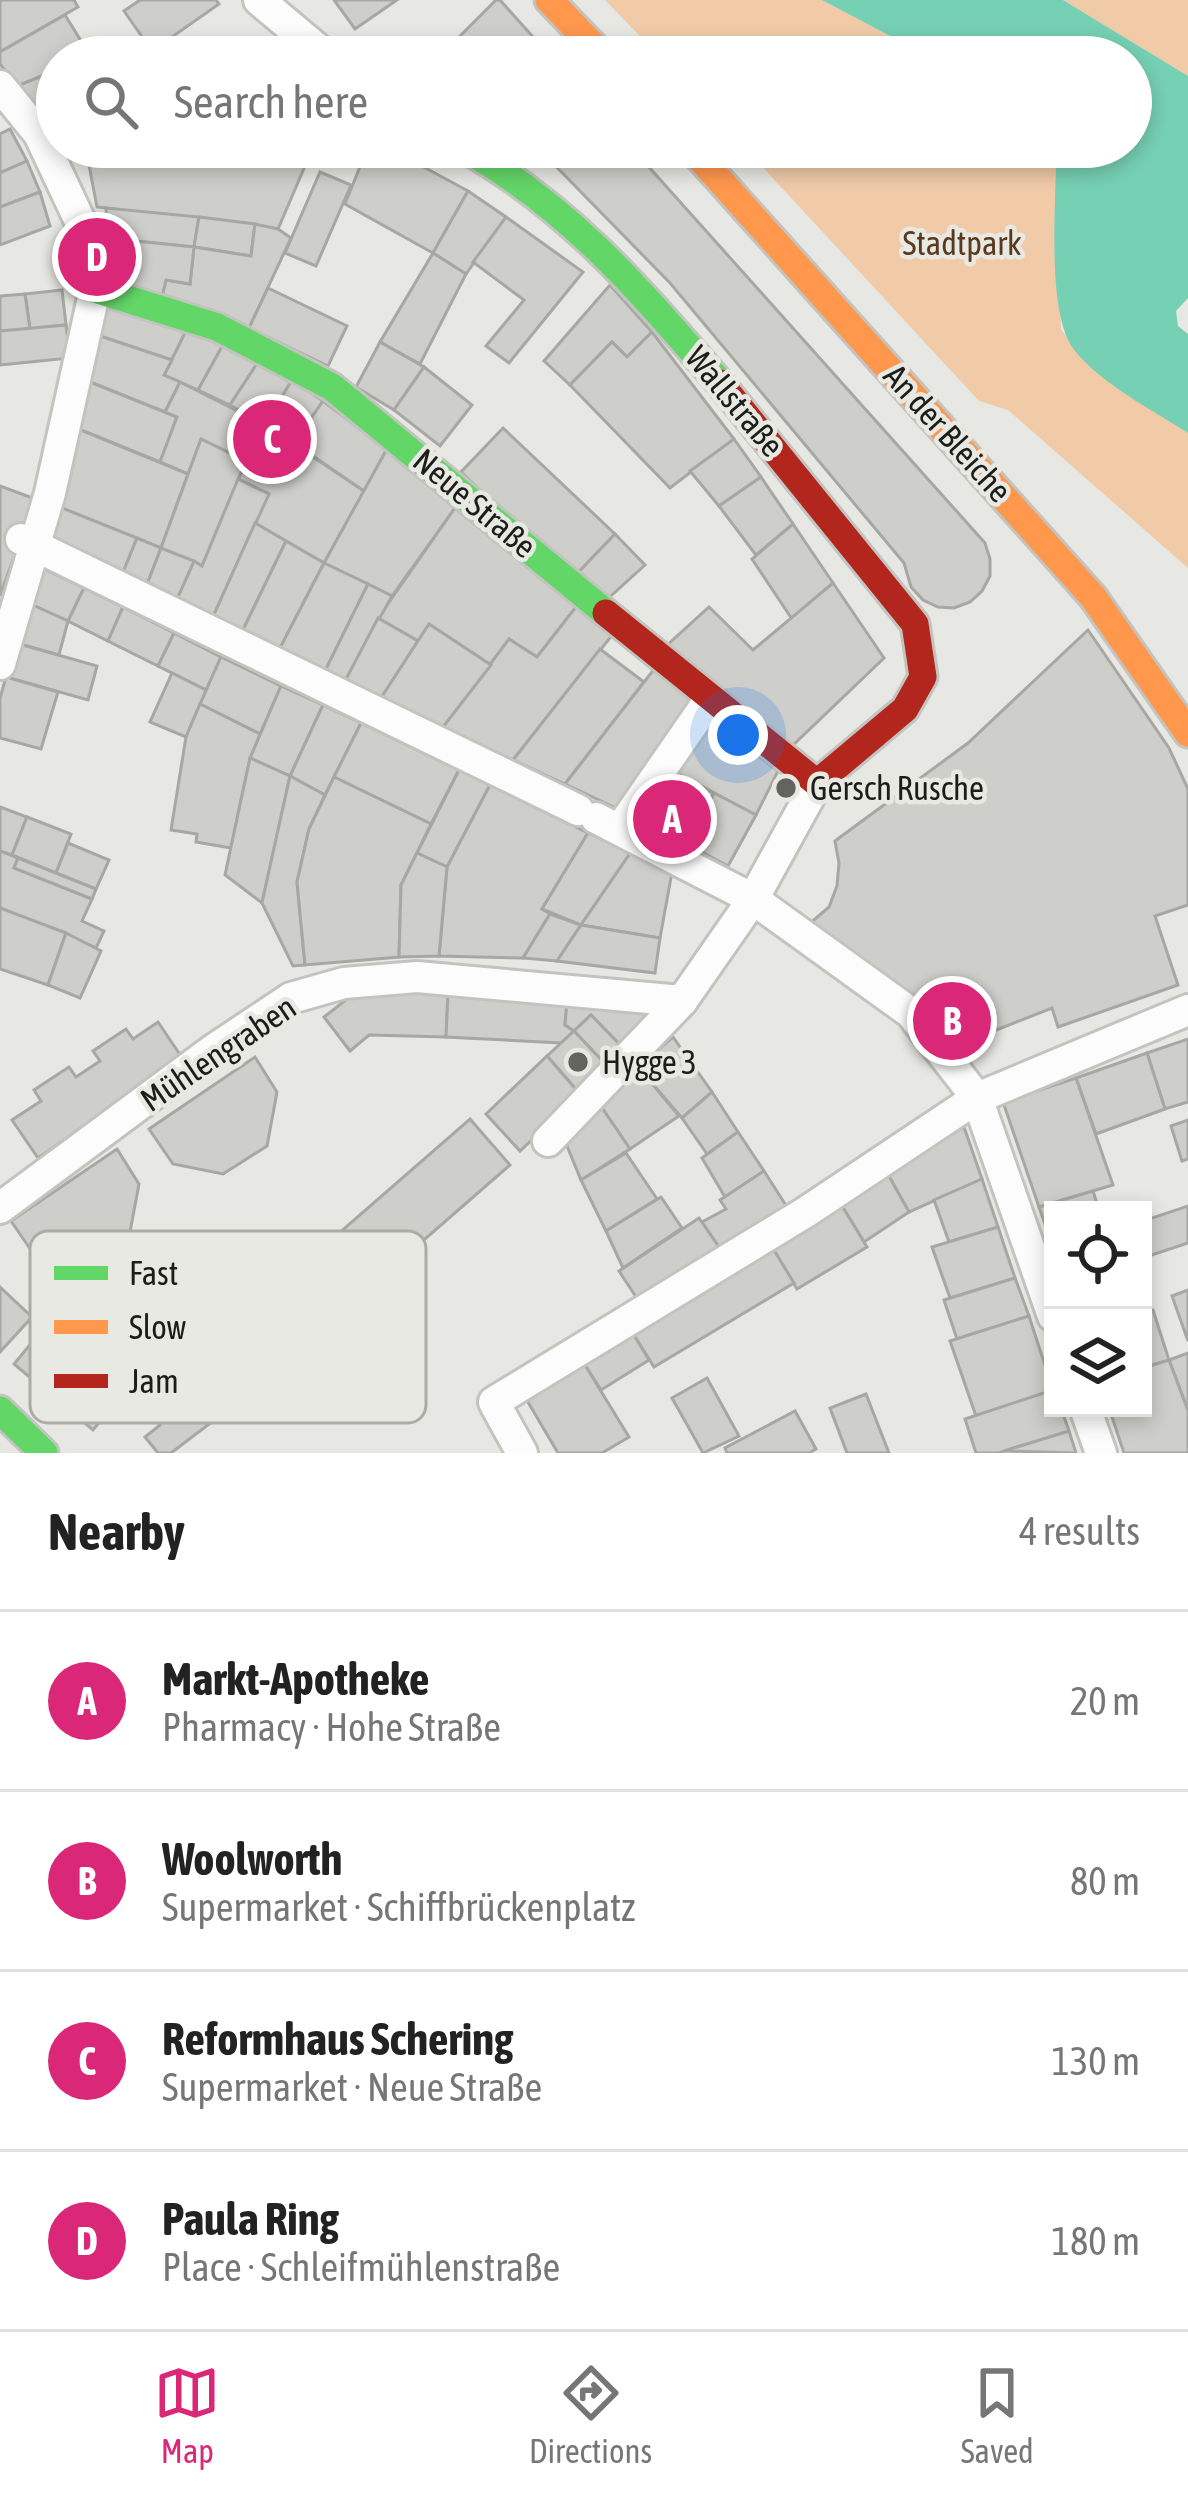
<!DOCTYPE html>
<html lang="en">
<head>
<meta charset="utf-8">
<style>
	:root { --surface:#fff; --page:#f6f6f6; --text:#222; --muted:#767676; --line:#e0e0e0; --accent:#db2777 }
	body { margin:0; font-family:"Asap Condensed",sans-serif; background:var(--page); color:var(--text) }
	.controls { position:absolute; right:36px; bottom:36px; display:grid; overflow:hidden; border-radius:0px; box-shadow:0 6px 18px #0003 }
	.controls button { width:108px; height:108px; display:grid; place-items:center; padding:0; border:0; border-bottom:3px solid var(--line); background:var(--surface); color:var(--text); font:60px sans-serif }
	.you { position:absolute; left:738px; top:735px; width:42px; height:42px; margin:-30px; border:9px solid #fff; border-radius:50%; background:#1a73e8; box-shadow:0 0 0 18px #1a73e833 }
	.badge { display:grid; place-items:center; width:78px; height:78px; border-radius:50%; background:var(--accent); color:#fff; font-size:39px; font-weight:700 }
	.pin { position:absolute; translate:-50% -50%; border:6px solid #fff; box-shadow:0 3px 12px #0006 }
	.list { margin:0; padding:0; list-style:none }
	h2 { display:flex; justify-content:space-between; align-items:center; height:156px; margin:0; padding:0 48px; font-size:51px }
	h2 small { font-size:39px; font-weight:400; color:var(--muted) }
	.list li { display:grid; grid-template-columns:78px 1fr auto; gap:36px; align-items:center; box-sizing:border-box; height:180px; padding:0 48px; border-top:3px solid var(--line) }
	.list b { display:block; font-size:45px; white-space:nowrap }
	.list p { margin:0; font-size:39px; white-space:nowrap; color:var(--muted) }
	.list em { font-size:39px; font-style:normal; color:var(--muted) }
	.icon { flex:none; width:66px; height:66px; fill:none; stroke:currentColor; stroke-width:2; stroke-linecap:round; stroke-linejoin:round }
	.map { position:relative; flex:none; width:1188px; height:1453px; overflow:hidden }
	.search { position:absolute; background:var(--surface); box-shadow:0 6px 18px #0003; left:36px; right:36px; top:36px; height:132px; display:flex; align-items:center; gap:30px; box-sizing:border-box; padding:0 42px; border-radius:66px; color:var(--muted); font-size:45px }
	.sheet { height:876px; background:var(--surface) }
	nav { display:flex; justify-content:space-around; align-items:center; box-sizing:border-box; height:168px; border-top:3px solid var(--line); background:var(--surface); font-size:33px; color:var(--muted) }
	nav a { display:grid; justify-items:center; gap:6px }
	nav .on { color:var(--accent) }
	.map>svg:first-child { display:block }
	.green { fill:#f1caa8 }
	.water { fill:#76d0b3 }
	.building { fill:#cececb; stroke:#a7a7a3; stroke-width:3 }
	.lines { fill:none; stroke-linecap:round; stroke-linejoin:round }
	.street-casing { stroke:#c3c4c0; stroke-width:36 }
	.fast-casing { stroke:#c3c4c0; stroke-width:33 }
	.slow-casing { stroke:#c3c4c0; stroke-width:33 }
	.jam-casing { stroke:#c3c4c0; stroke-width:33 }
	.street { stroke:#fbfcfb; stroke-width:30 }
	.fast { stroke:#63d668; stroke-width:27 }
	.slow { stroke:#ff974d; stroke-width:27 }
	.jam { stroke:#b3261e; stroke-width:27 }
	.poi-dot { fill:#636460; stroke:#e8e9e2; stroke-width:4.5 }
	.labels { text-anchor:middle; stroke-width:9; stroke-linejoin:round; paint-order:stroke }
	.park-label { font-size:33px; fill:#5a3a1e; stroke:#e8e9e2 }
	.street-label { font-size:33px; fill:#1c1d1a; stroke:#e8e9e2 }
	.poi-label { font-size:33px; fill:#1c1d1a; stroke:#e8e9e2; text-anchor:start }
	.key { fill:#e8e9e2; stroke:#abaca6; stroke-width:3 }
	.key-label { font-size:33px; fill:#1c1d1a }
</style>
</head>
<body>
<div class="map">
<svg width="1188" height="1453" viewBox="0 0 1188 1453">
	<rect width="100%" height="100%" fill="#e7e8e3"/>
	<g class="green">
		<polygon points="605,0 822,0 930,57 660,57"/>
		<polygon points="1063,0 1188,0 1188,76"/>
		<path d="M744 147H1052L1056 159 1061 329C1091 376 1143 403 1188 433V568L1008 410 979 401Z"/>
	</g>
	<path class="water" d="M822 0H1063L1188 76V298L1176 311 1178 326 1188 334V433C1151 409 1103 385 1075 351 1046 316 1056 206 1056 159L1052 147H1131V57H930Z"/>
	<g class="building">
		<polygon points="0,0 74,0 78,7 0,52"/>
		<polygon points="140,0 216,0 219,4 152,51 124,11"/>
		<polygon points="334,0 397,0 355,29"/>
		<polygon points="496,0 500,0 551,57 450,57 445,51"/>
		<polygon points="65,15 91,57 57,57 57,70 17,86 0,64 0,52"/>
		<polygon points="57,70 57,109 50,111 47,102 31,107 17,86"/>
		<polygon points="10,129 27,161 0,173 0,134"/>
		<polygon points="72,147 176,147 177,153 305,166 278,229 97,207 88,160 75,158"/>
		<polygon points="368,147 387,147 468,191 433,253 345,204"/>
		<polygon points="537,147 631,147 985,543 990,559 990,576 982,591 970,602 954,608 938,607 923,600 911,587 904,563 670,283"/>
		<polygon points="27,161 40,192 0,207 0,173"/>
		<polygon points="320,172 351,185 316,266 285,253"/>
		<polygon points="468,191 506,217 466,274 433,253"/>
		<polygon points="40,192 50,226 0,245 0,207"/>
		<polygon points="106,208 199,217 194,247 107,238"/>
		<polygon points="199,217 255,224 251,256 194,247"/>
		<polygon points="506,217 583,272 509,363 486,346 524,300 473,262"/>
		<polygon points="255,224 278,229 291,238 249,328 161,301 166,280 190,284 194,247 251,256"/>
		<polygon points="107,238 194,247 190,284 166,280 161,301 111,286"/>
		<polygon points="433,253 466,274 420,364 380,342"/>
		<polygon points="610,285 652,332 627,357 612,342 570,385 544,361"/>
		<polygon points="268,288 347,326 328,366 249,328"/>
		<polygon points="62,290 66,325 30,329 25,294"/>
		<polygon points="25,294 30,329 0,331 0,296"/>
		<polygon points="103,300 188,327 172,360 94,334"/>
		<polygon points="66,325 70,358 0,365 0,331"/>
		<polygon points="188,327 224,343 198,390 164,375"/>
		<polygon points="652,332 734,439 670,488 570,385 612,342 627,357"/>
		<polygon points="94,334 172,360 164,375 180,382 165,412 85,380"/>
		<polygon points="380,342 424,367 394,410 356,387"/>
		<polygon points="224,343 260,359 230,405 198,390"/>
		<polygon points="260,359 292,380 265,425 230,405"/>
		<polygon points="424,367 472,405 440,446 394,410"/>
		<polygon points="85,380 177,417 160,462 76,428"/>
		<polygon points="292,380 323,401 294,443 265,425"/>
		<polygon points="180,382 265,425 364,491 324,563 255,523 269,494 238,479 246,461 201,439 188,474 160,462 177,417 165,412"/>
		<polygon points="323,401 387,449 364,491 294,443"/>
		<polygon points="76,428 188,474 161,548 57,506"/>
		<polygon points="503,428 615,534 573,578 461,472"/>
		<polygon points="201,439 246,461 202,566 161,548"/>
		<polygon points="734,439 761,477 719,506 690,471"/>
		<polygon points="387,449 455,508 392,596 324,563"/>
		<polygon points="761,477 793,524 756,555 719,506"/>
		<polygon points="238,479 269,494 212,619 176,601 194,561 202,566"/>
		<polygon points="0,486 35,499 0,596"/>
		<polygon points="57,506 137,538 122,575 47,539"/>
		<polygon points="455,508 576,607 537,657 509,639 491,665 429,624 418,641 378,618"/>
		<polygon points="255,523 286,541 242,632 212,619"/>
		<polygon points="793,524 833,583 792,619 752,559"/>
		<polygon points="615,534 645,565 602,604 573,578"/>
		<polygon points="137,538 161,548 146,587 122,575"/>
		<polygon points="286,541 324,563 279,650 242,632"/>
		<polygon points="161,548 194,561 176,601 146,587"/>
		<polygon points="324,563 368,584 325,671 279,650"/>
		<polygon points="40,567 84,588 68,621 26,602"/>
		<polygon points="833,583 884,658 791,747 664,648 709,607 753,650"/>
		<polygon points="368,584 392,596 345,681 325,671"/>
		<polygon points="84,588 123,607 108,641 68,621"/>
		<polygon points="26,602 68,621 59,655 16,643"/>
		<polygon points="123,607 174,633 158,666 108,641"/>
		<polygon points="576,607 613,634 513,760 443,727 509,639 537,657"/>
		<polygon points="378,618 418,641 381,698 345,681"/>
		<polygon points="429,624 491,665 443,727 381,698"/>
		<polygon points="1088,630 1169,748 1188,789 1188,905 1155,916 1178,985 1058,1027 1052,1008 951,1048 808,925 829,907 837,886 839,863 835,841 968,743"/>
		<polygon points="174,633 221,657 206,690 158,666"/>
		<polygon points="16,643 97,666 88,700 6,677"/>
		<polygon points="600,649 644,682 565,784 513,760"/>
		<polygon points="221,657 281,686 260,734 200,704"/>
		<polygon points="655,668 694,703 616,808 565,784"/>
		<polygon points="172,673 206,690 186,737 150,722"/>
		<polygon points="6,677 58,692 41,749 0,738 0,698"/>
		<polygon points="281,686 323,705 290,776 250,758"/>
		<polygon points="200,704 260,734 250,758 231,848 196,842 197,834 171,830 186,737"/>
		<polygon points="323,705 361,723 325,795 290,776"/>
		<polygon points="710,719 778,771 756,815 671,770"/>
		<polygon points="361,723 459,770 431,824 334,777"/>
		<polygon points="250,758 290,776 262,903 225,875"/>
		<polygon points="459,770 490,785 447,867 417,853"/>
		<polygon points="671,770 714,793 687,844 644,821"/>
		<polygon points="290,776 325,795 309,829 297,882 305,965 293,966 262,903"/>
		<polygon points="334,777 431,824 401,885 399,957 305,965 297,882 309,829"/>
		<polygon points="490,785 588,833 542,909 550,914 523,958 439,956 447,867"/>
		<polygon points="714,793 756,815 728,866 687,844"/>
		<polygon points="0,807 27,817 12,855 0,851"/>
		<polygon points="27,817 71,834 56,873 12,855"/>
		<polygon points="588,833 631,852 581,925 542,909"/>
		<polygon points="68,843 109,860 96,889 56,873"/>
		<polygon points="0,851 18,858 14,868 92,899 82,921 104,931 96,948 0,908"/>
		<polygon points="631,852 672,872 660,938 581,925"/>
		<polygon points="417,853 447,867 439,956 399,957 401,885"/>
		<polygon points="18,858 96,889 92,899 14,868"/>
		<polygon points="0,908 66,933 48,985 0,969"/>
		<polygon points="550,914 581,925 557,961 523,958"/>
		<polygon points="581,925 660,938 655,973 557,961"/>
		<polygon points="66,933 101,951 80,998 48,985"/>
		<polygon points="356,992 448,994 446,1037 369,1035 350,1051 324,1017"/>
		<polygon points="448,994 567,1002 565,1025 574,1031 561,1043 446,1037"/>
		<polygon points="567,1002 645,1014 648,1028 626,1051 591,1015 574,1031 565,1025"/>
		<polygon points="591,1015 626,1051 608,1067 574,1031"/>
		<polygon points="158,1022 183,1059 38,1158 12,1120 41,1101 34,1090 69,1067 76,1077 100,1061 93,1051 126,1029 133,1039"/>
		<polygon points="574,1031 608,1067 580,1094 547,1056"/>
		<polygon points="673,1037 712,1092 682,1118 638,1067"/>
		<polygon points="1188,1039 1188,1102 1165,1109 1147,1053"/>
		<polygon points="1147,1053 1165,1109 1096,1134 1076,1078"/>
		<polygon points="547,1056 580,1094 520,1151 486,1114"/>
		<polygon points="255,1057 277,1092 267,1146 223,1174 173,1164 149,1129"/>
		<polygon points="638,1067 679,1116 630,1149 598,1102"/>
		<polygon points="1076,1078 1113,1185 1039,1207 1003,1102"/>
		<polygon points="712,1092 738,1132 707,1154 682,1118"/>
		<polygon points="598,1102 630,1149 581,1180 562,1134"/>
		<polygon points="470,1119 510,1165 293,1354 253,1308"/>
		<polygon points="1188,1120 1188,1159 1182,1161 1171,1126"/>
		<polygon points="964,1127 982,1179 909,1212 886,1171"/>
		<polygon points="738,1132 764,1171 725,1197 702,1158"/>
		<polygon points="117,1149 139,1184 129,1237 85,1266 35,1256 11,1221"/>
		<polygon points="626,1153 657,1199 606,1231 581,1180"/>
		<polygon points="764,1171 787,1207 721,1250 702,1222 726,1209 720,1200"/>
		<polygon points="886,1171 909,1212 864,1242 839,1201"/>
		<polygon points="982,1179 998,1227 949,1242 934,1200"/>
		<polygon points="1093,1191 1099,1210 1053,1210 1053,1247 1039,1207"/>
		<polygon points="661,1197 682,1228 623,1268 606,1231"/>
		<polygon points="839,1201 867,1247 797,1289 769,1242"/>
		<polygon points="1188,1206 1188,1243 1143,1258 1143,1221"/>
		<polygon points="699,1218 721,1250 640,1303 619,1271"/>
		<polygon points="998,1227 1015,1278 950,1298 932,1247"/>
		<polygon points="769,1242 794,1283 654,1367 629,1327"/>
		<polygon points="1015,1278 1029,1316 957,1339 944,1300"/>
		<polygon points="0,1287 32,1317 0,1352"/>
		<polygon points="1188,1290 1188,1341 1172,1296"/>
		<polygon points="1153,1310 1169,1360 1143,1368 1143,1313"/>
		<polygon points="1029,1316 1053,1390 976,1416 950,1341"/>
		<polygon points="52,1318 92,1351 116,1328 133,1332 138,1341 134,1359 120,1374 131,1384 93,1430 14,1364"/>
		<polygon points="629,1327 649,1360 601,1390 580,1357"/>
		<polygon points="1188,1353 1188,1404 1186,1405 1169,1360"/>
		<polygon points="580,1357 629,1437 602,1453 558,1453 522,1392"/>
		<polygon points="1169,1360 1188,1411 1188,1453 1124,1453 1109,1408 1143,1408 1143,1368"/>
		<polygon points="192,1363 229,1409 171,1453 158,1453 145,1437 160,1425 167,1406 157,1390"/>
		<polygon points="707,1378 739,1436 703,1453 672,1398"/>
		<polygon points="1053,1390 1053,1408 1061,1408 1069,1431 998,1453 976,1453 965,1419"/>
		<polygon points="866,1394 889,1453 847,1453 830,1408"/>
		<polygon points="795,1411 816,1449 809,1453 727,1453 725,1448"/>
		<polygon points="1069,1431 1076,1453 1004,1451"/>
	</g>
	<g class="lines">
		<defs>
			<g id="street">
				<polyline points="259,0 327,57"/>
				<polyline points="0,86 39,134 80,221 95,289 50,493 0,664"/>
				<polyline points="21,539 578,810"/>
				<polyline points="596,818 753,899 911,1013 977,1098 1053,1316"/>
				<polyline points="620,829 710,699"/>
				<polyline points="548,1141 682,1001 753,899 817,783"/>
				<polyline points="0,1208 213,1050 291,998 344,983 417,977 682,1001"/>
				<polyline points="494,1402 806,1212 977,1098 1188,1010"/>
				<polyline points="496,1406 522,1453"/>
				<polyline points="1085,1408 1101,1453"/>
			</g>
			<g id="fast">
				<path d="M462 147C570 207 640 291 720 383"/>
				<polyline points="95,289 217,327 332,387 606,613"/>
				<polyline points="0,1410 44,1453"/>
			</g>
			<g id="slow">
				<polyline points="549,0 604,57"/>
				<polyline points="690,147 1093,597 1188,733"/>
			</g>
			<polyline id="jam" points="606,613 817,783 905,709 923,677 915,624 720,383"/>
		</defs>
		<use href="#street" class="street-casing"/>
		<use href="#fast" class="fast-casing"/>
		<use href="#slow" class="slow-casing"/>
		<use href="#jam" class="jam-casing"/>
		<use href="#street" class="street"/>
		<use href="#fast" class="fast"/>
		<use href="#slow" class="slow"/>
		<use href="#jam" class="jam"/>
	</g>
	<g class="poi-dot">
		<circle cx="786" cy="788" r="12"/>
		<circle cx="578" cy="1062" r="12"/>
	</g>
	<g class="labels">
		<g class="park-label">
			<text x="962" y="255">Stadtpark</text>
		</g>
		<g class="street-label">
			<text transform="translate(735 401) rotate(50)" y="12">Wallstraße</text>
			<text transform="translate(948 433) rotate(48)" y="12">An der Bleiche</text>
			<text transform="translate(475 503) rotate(40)" y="12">Neue Straße</text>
			<text transform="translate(218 1053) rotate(-34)" y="12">Mühlengraben</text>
		</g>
		<g class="poi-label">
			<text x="810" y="800">Gersch Rusche</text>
			<text x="602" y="1074">Hygge 3</text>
		</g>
	</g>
	<rect x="30" y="1231" width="396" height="192" rx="18" class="key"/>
	<rect x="54" y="1266" width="54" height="14" fill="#63d668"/>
	<rect x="54" y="1320" width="54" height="14" fill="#ff974d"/>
	<rect x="54" y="1374" width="54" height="14" fill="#b3261e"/>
	<g class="key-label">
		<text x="129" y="1285">Fast</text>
		<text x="129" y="1339">Slow</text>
		<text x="129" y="1393">Jam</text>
	</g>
</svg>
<div class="controls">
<button><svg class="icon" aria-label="locate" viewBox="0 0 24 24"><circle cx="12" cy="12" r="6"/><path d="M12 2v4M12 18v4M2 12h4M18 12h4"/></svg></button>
<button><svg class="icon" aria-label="layers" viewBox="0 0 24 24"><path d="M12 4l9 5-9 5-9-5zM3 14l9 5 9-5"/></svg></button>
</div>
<div class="you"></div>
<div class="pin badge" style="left:672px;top:819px">A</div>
<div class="pin badge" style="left:952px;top:1021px">B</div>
<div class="pin badge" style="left:272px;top:439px">C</div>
<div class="pin badge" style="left:97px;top:257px">D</div>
<div class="search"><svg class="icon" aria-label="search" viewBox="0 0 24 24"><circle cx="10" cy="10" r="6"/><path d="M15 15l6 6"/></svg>Search here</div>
</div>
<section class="sheet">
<h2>Nearby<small>4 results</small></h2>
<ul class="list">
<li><span class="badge">A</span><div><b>Markt-Apotheke</b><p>Pharmacy · Hohe Straße</p></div><em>20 m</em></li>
<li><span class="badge">B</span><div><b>Woolworth</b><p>Supermarket · Schiffbrückenplatz</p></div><em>80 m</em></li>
<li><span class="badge">C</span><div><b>Reformhaus Schering</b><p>Supermarket · Neue Straße</p></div><em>130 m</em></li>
<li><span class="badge">D</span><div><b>Paula Ring</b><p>Place · Schleifmühlenstraße</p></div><em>180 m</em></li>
</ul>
</section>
<nav>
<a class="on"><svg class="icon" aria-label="map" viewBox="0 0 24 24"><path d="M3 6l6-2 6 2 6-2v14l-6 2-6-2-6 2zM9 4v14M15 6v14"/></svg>Map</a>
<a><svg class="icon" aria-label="directions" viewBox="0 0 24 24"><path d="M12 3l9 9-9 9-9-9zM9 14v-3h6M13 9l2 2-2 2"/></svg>Directions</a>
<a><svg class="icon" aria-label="saved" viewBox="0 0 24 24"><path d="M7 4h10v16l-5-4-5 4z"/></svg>Saved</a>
</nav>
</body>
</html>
